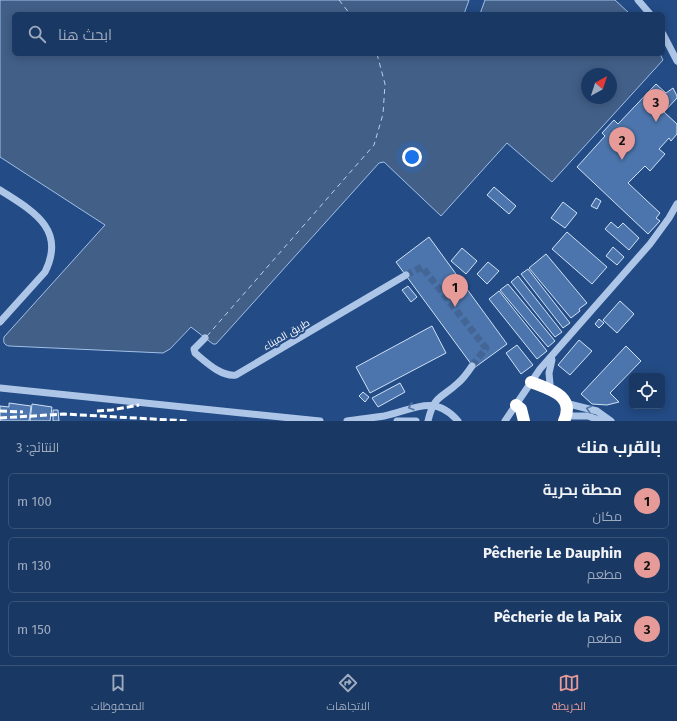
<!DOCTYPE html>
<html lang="ar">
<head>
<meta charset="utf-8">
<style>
	:root { --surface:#1a3864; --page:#27436d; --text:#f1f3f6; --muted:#9facbf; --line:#385278; --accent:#e69b98 }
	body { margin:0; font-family:"Fira Sans",Cairo,sans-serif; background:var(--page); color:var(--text); direction:rtl }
	.controls { position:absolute; right:12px; bottom:12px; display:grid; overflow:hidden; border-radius:6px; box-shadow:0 2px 10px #0003 }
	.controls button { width:36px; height:36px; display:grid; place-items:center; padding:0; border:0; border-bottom:1px solid var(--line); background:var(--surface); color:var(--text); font:20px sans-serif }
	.compass { position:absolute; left:581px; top:68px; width:36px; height:36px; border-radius:50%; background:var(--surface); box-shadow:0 2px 10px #0003; rotate:39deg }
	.you { position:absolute; left:412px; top:157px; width:14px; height:14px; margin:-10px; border:3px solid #fff; border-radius:50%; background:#1a73e8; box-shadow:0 0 0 6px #1a73e833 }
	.badge { display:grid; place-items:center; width:26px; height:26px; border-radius:50%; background:var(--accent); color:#111; font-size:13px; font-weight:700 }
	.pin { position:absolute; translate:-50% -33px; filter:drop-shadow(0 1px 2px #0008) }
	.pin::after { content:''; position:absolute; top:21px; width:14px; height:12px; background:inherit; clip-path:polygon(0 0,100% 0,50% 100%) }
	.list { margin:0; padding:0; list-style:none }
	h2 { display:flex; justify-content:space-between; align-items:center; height:52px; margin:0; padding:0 16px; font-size:17px }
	h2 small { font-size:13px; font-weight:400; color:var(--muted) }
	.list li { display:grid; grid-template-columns:26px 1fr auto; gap:12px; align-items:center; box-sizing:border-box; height:56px; margin:0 8px 8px; padding:0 8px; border:1px solid var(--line); border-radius:6px }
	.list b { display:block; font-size:15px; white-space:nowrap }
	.list p { margin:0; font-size:13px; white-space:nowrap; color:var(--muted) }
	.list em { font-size:13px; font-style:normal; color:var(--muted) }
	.icon { flex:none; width:22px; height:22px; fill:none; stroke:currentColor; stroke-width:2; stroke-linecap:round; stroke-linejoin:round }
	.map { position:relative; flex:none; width:677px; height:421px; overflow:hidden; direction:ltr }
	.search { position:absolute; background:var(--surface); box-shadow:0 2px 10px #0003; left:12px; right:12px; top:12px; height:44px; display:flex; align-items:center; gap:10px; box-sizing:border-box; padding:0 14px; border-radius:6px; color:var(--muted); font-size:15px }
	.sheet { height:244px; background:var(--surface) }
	nav { display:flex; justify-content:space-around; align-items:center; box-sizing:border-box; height:56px; border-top:1px solid var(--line); background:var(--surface); font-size:11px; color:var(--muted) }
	nav a { display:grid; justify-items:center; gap:2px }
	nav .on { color:var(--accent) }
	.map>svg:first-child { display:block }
	.water { fill:#425f88; stroke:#a1c0e9; fill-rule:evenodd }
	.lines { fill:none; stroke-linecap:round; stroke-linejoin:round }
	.ferry { stroke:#b8d0f0; stroke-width:1; stroke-dasharray:5 4; stroke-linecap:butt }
	.building { fill:#4b75ac; stroke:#d0e1f6 }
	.minor-tunnel { stroke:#446697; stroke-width:7; stroke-dasharray:7 3.5; stroke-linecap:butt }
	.minor { stroke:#adc6e8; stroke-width:7 }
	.highway { stroke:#fff; stroke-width:12 }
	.rail { stroke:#fff; stroke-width:3; stroke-dasharray:7 3; stroke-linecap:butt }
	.oneway { stroke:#5376a8 }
	.labels { text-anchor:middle; stroke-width:4; stroke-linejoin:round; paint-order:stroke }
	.street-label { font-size:10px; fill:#fff; stroke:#234b85 }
</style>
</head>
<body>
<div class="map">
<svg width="677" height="421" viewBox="0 0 677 421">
	<rect width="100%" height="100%" fill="#234b85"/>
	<g class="water">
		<path d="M0 0H469L464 14 456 13V14H14V54H660L663 60 552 182 507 143 441 216 384 162 379 163 216 344H213L191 327 170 349 163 353 9 346C4 345 3 342 4 337L105 225 0 157ZM587 74H611V98H587Z"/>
		<polygon points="485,0 615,0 630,14 480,14"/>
	</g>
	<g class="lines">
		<g class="ferry">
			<polyline points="339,0 350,14"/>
			<polyline points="207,336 374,145 383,114 385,84 377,54"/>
		</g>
	</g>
	<g class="building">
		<polygon points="656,84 666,93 673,88 677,96 677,98 664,112 677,124 677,134 671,141 669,138 659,149 665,154 650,171 645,166 628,183 660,213 656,218 660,221 648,234 577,167 605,136 602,133 614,120 618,124"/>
		<polygon points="494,187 516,206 509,214 487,195"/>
		<polygon points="596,198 601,201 597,209 591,206"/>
		<polygon points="563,202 577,213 565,228 551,218"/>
		<polygon points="611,222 618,228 623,223 639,238 629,250 605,229"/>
		<polygon points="567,232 607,267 592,284 552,249"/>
		<polygon points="429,237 507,344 474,368 396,262"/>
		<polygon points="613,247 624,257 617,265 606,256"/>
		<polygon points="462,248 477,261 466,274 451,261"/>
		<polygon points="546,254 587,303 579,309 580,311 571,318 529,268"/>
		<polygon points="488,262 499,271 487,284 477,274"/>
		<polygon points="528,269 570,323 563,328 521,274"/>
		<polygon points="518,276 562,332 555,337 511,282"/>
		<polygon points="508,284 555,341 548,347 500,290"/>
		<polygon points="408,286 417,297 411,302 402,290"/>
		<polygon points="499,291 547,351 537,359 489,299"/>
		<polygon points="620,301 634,314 617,333 603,320"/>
		<polygon points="599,319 604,323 599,328 595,324"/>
		<polygon points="432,326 446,353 370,393 356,367"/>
		<polygon points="579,340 592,351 570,375 558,365"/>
		<polygon points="517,345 533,365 521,374 506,353"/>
		<polygon points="626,346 641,361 610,393 619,402 607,405 592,404 581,394"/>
		<polygon points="400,383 405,392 378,407 372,398"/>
		<polygon points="363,392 369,397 365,402 359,396"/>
		<polygon points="9,403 31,406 29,421 0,421 0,406 9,407"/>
		<polygon points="32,404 52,407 50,421 30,421"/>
		<polygon points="53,410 58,410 59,421 53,421"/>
	</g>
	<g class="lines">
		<polyline class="minor-tunnel" points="406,275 422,267 486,348 472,366"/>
		<g class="minor">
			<polyline points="638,0 650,14"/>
			<polyline points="663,34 677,61"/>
			<path d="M0 190C31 210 67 228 45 272L0 322"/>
			<path d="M205 338 194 349 195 353C206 362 221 377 236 375L406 275"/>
			<polyline points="0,388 320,421"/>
			<polyline points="549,389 550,384 549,373 552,360 551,357"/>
			<polyline points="565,403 597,411 611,421"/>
			<polyline points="566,416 588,416 602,421"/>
			<path d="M347 421C359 419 372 418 384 416 413 410 434 393 458 421"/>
			<polyline points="397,421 416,421"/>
			<path d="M428 421C434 395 441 399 458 383 464 378 468 372 472 366"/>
			<polyline points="505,421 540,369 650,244 669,218 677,204"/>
		</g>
		<g class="highway">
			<path d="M531 382C548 389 576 395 564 421"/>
			<polyline points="516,405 521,409 524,421"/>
		</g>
		<g class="rail">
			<polyline points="0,411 23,412"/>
			<polyline points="97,411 112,410 139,405"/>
			<polyline points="0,418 64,414 188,421"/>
		</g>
	</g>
	<defs><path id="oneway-chevron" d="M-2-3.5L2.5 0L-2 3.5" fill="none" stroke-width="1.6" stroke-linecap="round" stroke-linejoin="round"/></defs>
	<g class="oneway">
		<use href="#oneway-chevron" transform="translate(411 407) rotate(163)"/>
		<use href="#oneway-chevron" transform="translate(589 409) rotate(-165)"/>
	</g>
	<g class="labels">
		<g class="street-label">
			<text transform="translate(286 334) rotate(-30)" y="4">طريق الميناء</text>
		</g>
	</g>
</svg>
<div class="controls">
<button><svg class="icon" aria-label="locate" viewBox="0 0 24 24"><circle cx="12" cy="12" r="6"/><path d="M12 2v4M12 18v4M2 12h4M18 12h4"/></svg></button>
</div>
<svg class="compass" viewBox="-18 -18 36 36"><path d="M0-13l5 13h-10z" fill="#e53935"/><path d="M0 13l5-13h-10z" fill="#9facbf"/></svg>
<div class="you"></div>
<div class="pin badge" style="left:455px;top:307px">1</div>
<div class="pin badge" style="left:622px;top:160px">2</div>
<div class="pin badge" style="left:656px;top:122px">3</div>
<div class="search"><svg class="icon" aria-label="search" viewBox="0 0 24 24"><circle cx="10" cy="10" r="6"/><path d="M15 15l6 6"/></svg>ابحث هنا</div>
</div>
<section class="sheet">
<h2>بالقرب منك<small>النتائج: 3</small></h2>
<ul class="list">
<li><span class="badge">1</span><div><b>محطة بحرية</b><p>مكان</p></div><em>100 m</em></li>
<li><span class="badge">2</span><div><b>Pêcherie Le Dauphin</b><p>مطعم</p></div><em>130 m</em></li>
<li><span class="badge">3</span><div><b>Pêcherie de la Paix</b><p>مطعم</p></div><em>150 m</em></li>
</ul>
</section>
<nav>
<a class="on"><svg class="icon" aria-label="map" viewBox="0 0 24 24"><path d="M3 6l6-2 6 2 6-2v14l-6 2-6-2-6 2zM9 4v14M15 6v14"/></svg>الخريطة</a>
<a><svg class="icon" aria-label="directions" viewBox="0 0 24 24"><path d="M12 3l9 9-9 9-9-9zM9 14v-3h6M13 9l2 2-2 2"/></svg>الاتجاهات</a>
<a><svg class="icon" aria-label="saved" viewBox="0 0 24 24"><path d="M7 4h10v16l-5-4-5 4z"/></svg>المحفوظات</a>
</nav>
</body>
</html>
